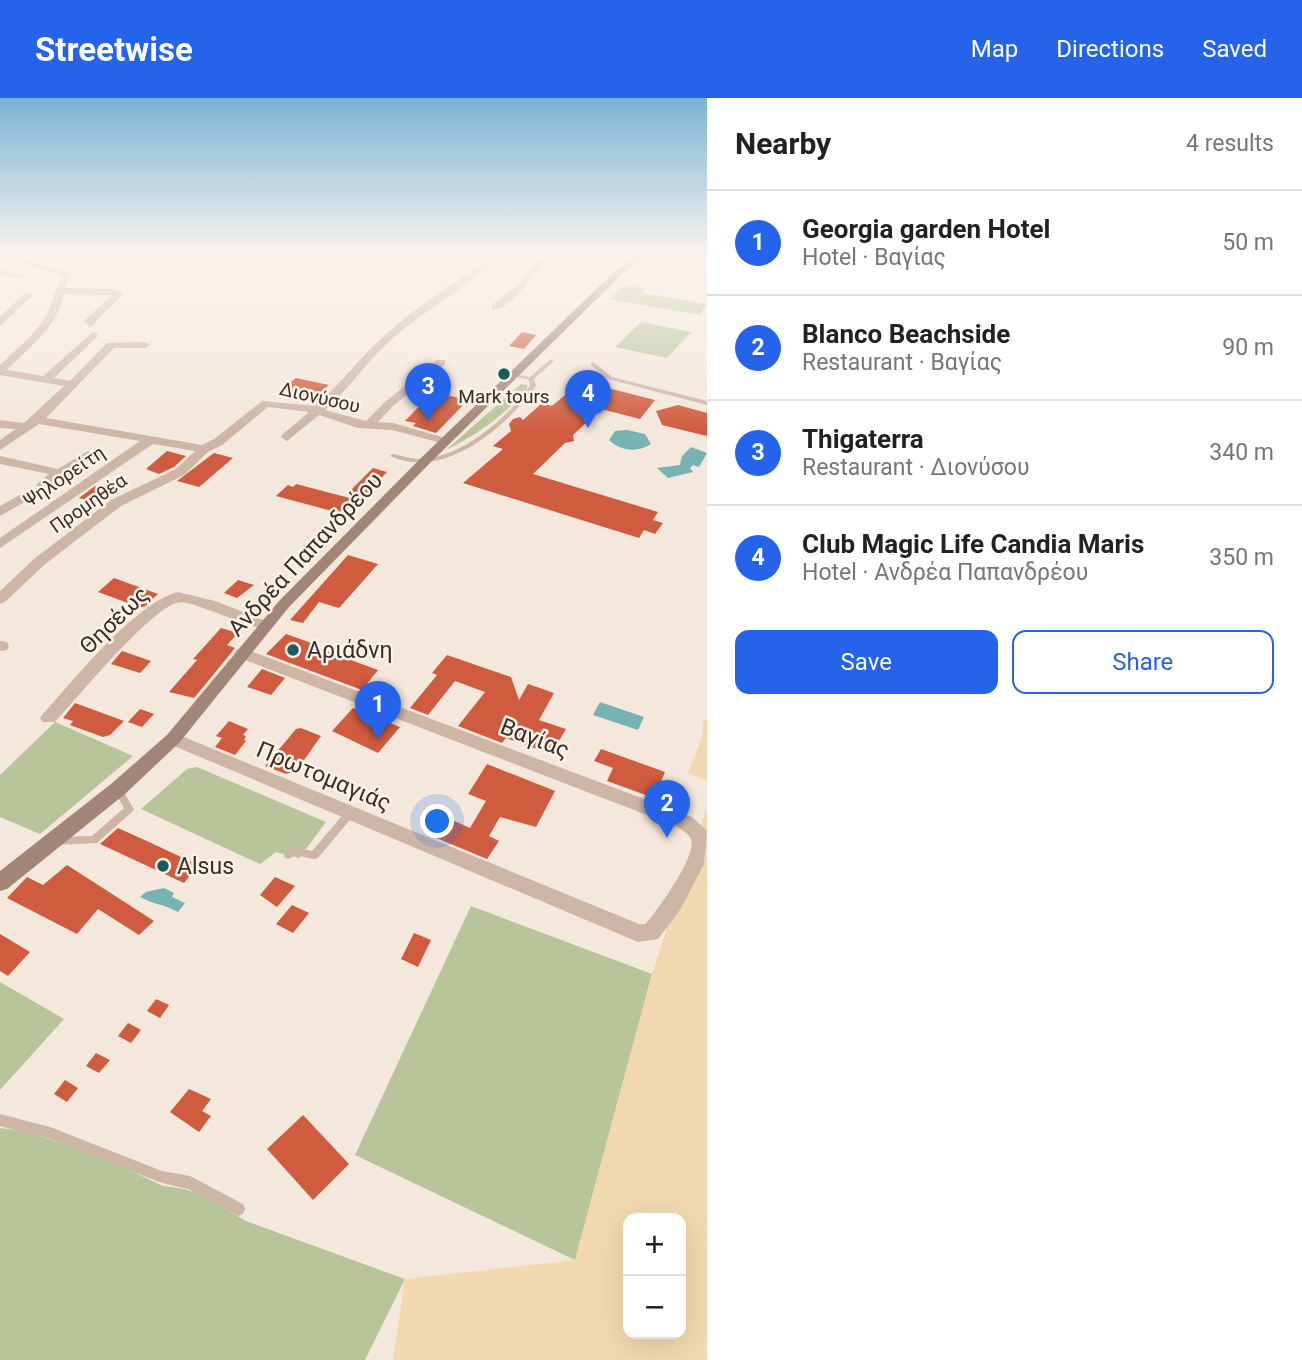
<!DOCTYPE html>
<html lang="en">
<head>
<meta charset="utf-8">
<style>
	:root { --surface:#fff; --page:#f6f6f6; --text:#222; --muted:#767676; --line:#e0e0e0; --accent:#2563eb }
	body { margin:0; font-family:Roboto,sans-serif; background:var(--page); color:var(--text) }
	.controls { position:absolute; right:21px; bottom:21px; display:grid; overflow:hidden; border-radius:14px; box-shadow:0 7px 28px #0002 }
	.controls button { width:63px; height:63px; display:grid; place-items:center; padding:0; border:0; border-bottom:2px solid var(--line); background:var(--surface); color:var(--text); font:35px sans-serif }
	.you { position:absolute; left:438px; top:724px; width:24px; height:24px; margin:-18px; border:5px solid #fff; border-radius:50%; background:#1a73e8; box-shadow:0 0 0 10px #1a73e833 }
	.badge { display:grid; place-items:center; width:46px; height:46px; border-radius:50%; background:var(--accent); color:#fff; font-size:23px; font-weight:700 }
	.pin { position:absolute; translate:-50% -58px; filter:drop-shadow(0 2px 4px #0008) }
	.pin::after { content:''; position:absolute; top:37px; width:24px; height:21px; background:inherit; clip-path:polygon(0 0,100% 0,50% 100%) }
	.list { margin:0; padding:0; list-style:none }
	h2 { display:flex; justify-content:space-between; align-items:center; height:91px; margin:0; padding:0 28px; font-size:30px }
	h2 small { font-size:23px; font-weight:400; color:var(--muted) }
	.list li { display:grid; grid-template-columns:46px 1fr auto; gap:21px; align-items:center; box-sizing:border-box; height:105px; padding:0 28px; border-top:2px solid var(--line) }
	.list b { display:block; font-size:26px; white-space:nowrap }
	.list p { margin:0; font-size:23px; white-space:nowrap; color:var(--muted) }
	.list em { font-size:23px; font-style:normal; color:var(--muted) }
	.actions { display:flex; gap:14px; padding:21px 28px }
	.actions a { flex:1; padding:16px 0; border:2px solid var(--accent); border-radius:14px; text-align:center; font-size:24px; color:var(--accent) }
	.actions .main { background:var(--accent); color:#fff }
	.map { position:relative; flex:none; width:707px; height:1262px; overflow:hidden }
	header { display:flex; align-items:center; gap:42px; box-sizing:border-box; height:98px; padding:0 35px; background:var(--accent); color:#fff }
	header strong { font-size:33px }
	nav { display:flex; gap:38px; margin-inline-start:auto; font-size:24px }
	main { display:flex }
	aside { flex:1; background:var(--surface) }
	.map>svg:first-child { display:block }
	.green { fill:#b8c49a }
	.sand { fill:#f2d8af; fill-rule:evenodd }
	.water { fill:#78b3b3 }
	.building { fill:#cf5c3e }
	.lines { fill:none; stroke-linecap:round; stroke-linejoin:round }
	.service { fill:#cdb6a6; fill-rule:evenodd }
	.minor { fill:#cdb6a6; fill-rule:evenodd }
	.secondary { fill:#a18577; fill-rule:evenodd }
	.poi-dot { fill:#1a5c5d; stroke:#fbf2e8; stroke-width:2.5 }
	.labels { text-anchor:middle; stroke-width:5; stroke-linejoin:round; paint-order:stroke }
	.far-poi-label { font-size:19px; fill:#392c27; stroke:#fbf2e8 }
	.far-street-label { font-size:19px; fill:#392c27; stroke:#fbf2e8 }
	.street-label { font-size:23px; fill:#392c27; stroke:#fbf2e8 }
	.poi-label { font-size:23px; fill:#392c27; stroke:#fbf2e8; text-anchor:start }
</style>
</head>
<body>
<header>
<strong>Streetwise</strong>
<nav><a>Map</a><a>Directions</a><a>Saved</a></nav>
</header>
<main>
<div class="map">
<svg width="707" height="1262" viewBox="0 0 707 1262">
	<rect width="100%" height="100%" fill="#f4e7db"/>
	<g class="green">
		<polygon points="624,187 645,191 642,195 706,206 700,217 610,201"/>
		<polygon points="641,224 691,234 667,260 615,249"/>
		<path d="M521 286 527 287V293C502 318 477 337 446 352Z"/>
		<polygon points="55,624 133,658 40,736 0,719 0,677"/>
		<polygon points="197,669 326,724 299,760 276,754 260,766 141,711 187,671"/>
		<polygon points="471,808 652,876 575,1162 355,1057"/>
		<polygon points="0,884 64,921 0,992"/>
		<polygon points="0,1030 24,1033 100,1058 163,1088 185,1091 201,1097 246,1123 405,1181 365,1262 0,1262"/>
	</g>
	<g class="sand">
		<polygon points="707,621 707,683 688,675 703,637 703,623"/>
		<path d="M707 709V1262H393L405 1181 575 1162 652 876ZM628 1120H681V1236H628Z"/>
	</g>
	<g class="water">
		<path d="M627 332 645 336 651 346C638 355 620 353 609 342L615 333Z"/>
		<polygon points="691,349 707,355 699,369 693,367 690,370 693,374 668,380 657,370 680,367 682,358"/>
		<polygon points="600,604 644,619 638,632 593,617"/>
		<path d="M164 790 174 795 172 799 185 805 178 814C164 806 154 807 140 799L146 794Z"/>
	</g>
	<g class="building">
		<polygon points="522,234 536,237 524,251 509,248"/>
		<polygon points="296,280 329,287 314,300 280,292"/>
		<polygon points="584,284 655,302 640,321 601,311 573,337 574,343 565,345 533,376 658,414 653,422 663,425 655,436 644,432 639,440 463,385 503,351 493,348 511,333 509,326 513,321 520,319 523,322 542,305 552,308 578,286"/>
		<polygon points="433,294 468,302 436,335 413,328 416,325 405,323"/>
		<polygon points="678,307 707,315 707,338 662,327 656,313"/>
		<polygon points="167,353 186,358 174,369 159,376 146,371"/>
		<polygon points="214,355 233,360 199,389 177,383"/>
		<polygon points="373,370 387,374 364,398 349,394"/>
		<polygon points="296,386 357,402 343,416 276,398 288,387 293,389"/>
		<polygon points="95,388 114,394 99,406 79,400"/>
		<polygon points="348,457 378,466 339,510 319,504 303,525 290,522"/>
		<polygon points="114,480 158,496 144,509 139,509 98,494"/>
		<polygon points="238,482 254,487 237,500 224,495"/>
		<polygon points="221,530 238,535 227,547 235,550 213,577 194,600 169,594 197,562 193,561"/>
		<polygon points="286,536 317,547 316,549 378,572 362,592 266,556"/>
		<polygon points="122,553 151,563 140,575 111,566"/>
		<polygon points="447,557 511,579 519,602 528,586 554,595 539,622 566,631 551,656 506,640 502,645 458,628 485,594 455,583 428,617 410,610 437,577 432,575"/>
		<polygon points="262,571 285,580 271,597 247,589"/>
		<polygon points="75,605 124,623 110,637 103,639 70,627 73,623 63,620"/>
		<polygon points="353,610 400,629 378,655 332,633"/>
		<polygon points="140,611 154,616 142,629 128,624"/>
		<polygon points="229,623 248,631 243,637 246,638 244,642 246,643 235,657 215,649 222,640 216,638"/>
		<polygon points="301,630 321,638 297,672 286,676 265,668 296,631"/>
		<polygon points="601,651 665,674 654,700 607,683 613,670 594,663"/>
		<polygon points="487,666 555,693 536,729 500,719 489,738 499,743 487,761 429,737 443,718 470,730 486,703 468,696"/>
		<polygon points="118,730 149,744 198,767 184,785 100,746"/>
		<polygon points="67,767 154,823 139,837 98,811 77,836 7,800 27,779 43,787"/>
		<polygon points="275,779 295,788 277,809 260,797"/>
		<polygon points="292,807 309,815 293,835 276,826"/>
		<polygon points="414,835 431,842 418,869 401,861"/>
		<polygon points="0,836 30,854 8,878 0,873"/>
		<polygon points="156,901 169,907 160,920 147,913"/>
		<polygon points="128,925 141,932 131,945 118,938"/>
		<polygon points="96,955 110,962 99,975 86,968"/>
		<polygon points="65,982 78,990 67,1004 54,996"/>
		<polygon points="189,991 211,1001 202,1013 211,1018 199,1034 170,1014"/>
		<polygon points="303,1017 349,1066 313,1102 267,1051"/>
	</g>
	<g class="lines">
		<g class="service">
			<path d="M551 261 554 263 534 281 536 288C506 329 444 383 390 358L393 356C403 358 414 362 425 361 465 357 508 319 530 288L529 282 514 278V276L530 279Z"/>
			<polygon points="593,264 612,279 707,303 707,307 608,281 591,267 591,265"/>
			<polygon points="118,688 121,689 132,708 134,711 132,714 97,745 57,747 54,746 52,743 54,740 57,739 92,738 124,710 113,691 115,689"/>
			<polygon points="350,711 353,712 355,715 353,718 318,760 314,761 295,757 289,761 285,760 284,757 289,750 293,749 312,753 347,712"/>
			<polygon points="0,1016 50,1029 162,1073 190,1078 243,1106 245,1111 243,1116 238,1118 188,1091 162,1085 50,1041 0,1028"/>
		</g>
		<g class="minor">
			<path d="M0 156 73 175 64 190 113 191 123 196 90 230 84 223 112 197 64 196C57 230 29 249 7 272L43 278 93 234 97 235V239L54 280 70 283 107 245 145 244 150 247 145 250H114L46 320 202 347 214 341 262 303 315 308C340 287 359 260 384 238 417 208 457 183 494 156H504C469 188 427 210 392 241 367 263 350 290 325 312L366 323 385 304 437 262H445V266L393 308 378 324 393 325 449 341V347L392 332 358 330 319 317 287 343 281 339 283 336 309 314 268 309 222 347 208 354 184 377 121 408 44 467 5 504 0 506V493L34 461 111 402 176 371 195 353 153 346 0 450V440L140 343 39 326 0 352V342L16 331 0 330V322L24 325 64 288 0 277V267C16 251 34 238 46 218 54 204 54 190 64 178L0 160Z"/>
			<path d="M548 156H558C552 162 545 166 539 171 527 183 511 212 492 211V207L523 182 532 168Z"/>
			<polygon points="0,172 24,177 20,180 0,178"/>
			<polygon points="25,195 33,197 0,228 0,219"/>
			<polygon points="88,353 94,357 92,360 42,391 36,387 49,376 0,366 0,358 58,371"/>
			<polygon points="23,395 30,399 28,402 0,418 0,408"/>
			<path d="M178 494 215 503 271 525 274 528 266 533 192 506C187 505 182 503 176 505 148 514 78 599 55 624H43L40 620 43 616C74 582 135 505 178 494Z"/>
			<polygon points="0,543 7,544 9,548 7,552 0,553"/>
			<path d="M243 550 692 719 707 733 704 766 680 812 658 841 638 844 167 645 164 641 167 637H179L639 826H645L649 822C660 808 697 758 691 741 689 736 682 732 678 729L237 559 235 555 237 551Z"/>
		</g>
		<polygon class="secondary" points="636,156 646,156 618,180 428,367 289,509 179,645 125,696 7,791 0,793 0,773 111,686 167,637 279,503 420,361 612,176"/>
	</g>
	<linearGradient id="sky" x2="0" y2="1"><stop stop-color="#7bb4d3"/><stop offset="0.47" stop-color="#faf4ef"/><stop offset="1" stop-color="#faf4ef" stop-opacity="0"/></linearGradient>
	<rect width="707" height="333" fill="url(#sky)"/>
	<g class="poi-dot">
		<circle cx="504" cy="276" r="7"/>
		<circle cx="293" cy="552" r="7"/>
		<circle cx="163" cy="768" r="7"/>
	</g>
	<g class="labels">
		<g class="far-poi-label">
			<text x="504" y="305">Mark tours</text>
		</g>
		<g class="far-street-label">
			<text transform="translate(320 299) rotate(13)" y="7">Διονύσου</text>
			<text transform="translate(64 378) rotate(-34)" y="7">Ψηλορείτη</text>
			<text transform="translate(88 405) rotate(-35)" y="7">Προμηθέα</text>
		</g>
		<g class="street-label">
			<text transform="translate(305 456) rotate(-47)" y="8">Ανδρέα Παπανδρέου</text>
			<text transform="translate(114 522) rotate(-44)" y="8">Θησέως</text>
			<text transform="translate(535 640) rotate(21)" y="8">Βαγίας</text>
			<text transform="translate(324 678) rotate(23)" y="8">Πρωτομαγιάς</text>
		</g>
		<g class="poi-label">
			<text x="307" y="560">Αριάδνη</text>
			<text x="177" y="776">Alsus</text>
		</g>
	</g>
</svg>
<div class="controls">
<button>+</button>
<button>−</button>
</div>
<div class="you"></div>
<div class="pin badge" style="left:378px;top:641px">1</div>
<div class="pin badge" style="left:667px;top:740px">2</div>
<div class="pin badge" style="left:428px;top:323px">3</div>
<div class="pin badge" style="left:588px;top:330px">4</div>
</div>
<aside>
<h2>Nearby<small>4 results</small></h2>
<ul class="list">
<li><span class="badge">1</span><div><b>Georgia garden Hotel</b><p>Hotel · Βαγίας</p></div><em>50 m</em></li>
<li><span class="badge">2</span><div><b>Blanco Beachside</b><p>Restaurant · Βαγίας</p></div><em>90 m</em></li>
<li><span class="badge">3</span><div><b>Thigaterra</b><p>Restaurant · Διονύσου</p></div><em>340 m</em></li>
<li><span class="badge">4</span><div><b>Club Magic Life Candia Maris</b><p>Hotel · Ανδρέα Παπανδρέου</p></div><em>350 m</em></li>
</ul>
<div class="actions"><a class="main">Save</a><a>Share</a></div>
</aside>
</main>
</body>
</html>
